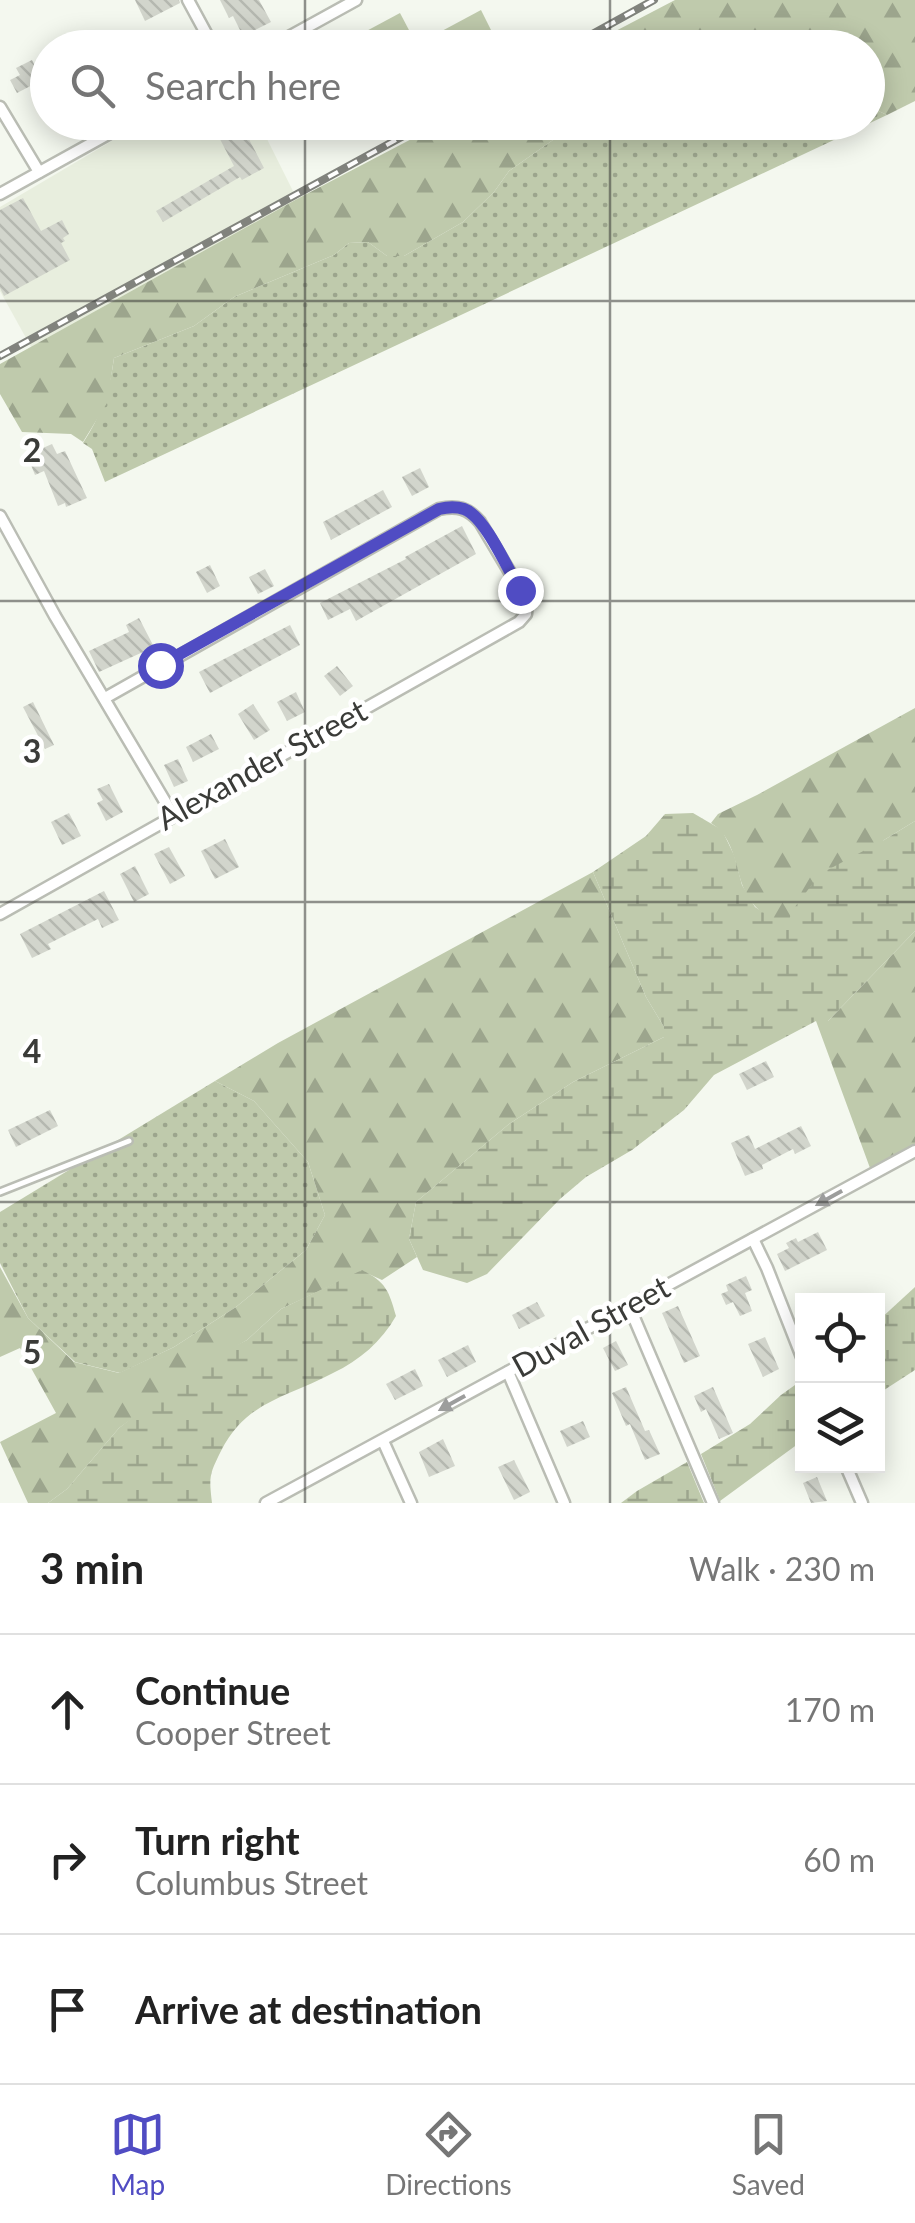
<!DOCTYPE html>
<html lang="en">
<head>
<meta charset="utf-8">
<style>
	:root { --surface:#fff; --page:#f2f2f2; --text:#222; --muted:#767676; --line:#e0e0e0; --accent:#504cc3 }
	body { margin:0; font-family:Lato,sans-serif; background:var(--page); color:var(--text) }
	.controls { position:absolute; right:30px; bottom:30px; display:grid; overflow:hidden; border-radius:0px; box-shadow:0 5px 25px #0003 }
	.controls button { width:90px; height:90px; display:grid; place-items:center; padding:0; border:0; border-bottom:2px solid var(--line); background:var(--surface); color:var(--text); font:50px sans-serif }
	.stop { position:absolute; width:30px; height:30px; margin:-22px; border:8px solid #504cc3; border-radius:50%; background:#fff }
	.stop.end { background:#504cc3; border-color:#fff; box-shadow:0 2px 10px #0008 }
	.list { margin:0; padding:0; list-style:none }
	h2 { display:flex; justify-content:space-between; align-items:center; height:130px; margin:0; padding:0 40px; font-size:42px }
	h2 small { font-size:32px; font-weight:400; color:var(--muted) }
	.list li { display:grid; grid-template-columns:65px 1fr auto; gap:30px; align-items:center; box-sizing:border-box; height:150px; padding:0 40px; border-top:2px solid var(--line) }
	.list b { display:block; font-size:38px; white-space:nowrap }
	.list p { margin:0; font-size:32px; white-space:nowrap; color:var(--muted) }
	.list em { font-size:32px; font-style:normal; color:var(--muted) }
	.icon { flex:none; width:55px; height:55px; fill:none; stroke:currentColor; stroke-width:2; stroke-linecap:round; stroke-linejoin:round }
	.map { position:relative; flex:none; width:915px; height:1503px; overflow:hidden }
	.search { position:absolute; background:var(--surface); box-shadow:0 5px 25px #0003; left:30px; right:30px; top:30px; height:110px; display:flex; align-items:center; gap:25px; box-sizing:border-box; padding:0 35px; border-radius:55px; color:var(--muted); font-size:38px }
	.sheet { height:580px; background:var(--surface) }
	nav { display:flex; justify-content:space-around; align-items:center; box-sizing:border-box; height:140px; border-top:2px solid var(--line); background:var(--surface); font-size:28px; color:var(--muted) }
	nav a { display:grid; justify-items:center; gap:5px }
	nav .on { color:var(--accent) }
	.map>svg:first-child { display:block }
	.built { fill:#e8eede }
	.grass { fill:url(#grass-dots) }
	.forest { fill:url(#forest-firs) }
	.wetland { fill:url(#wetland-marsh) }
	.pitch { fill:#bfcaac }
	.building { fill:url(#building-back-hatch) }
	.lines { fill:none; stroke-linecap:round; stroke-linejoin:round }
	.lane-casing { stroke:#babdb4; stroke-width:10 }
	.street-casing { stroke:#babdb4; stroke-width:15 }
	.lane { stroke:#fff; stroke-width:5 }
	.street { stroke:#fff; stroke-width:10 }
	.rail-casing { stroke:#81837d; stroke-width:8 }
	.rail { stroke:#fff; stroke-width:4; stroke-dasharray:11; stroke-linecap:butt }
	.oneway { fill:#9c9d9c }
	.route { stroke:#504cc3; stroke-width:12 }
	.grid { fill:none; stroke:#3a3b38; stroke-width:2.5; stroke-opacity:0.55 }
	.labels { text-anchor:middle; stroke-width:9; stroke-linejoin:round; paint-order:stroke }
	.street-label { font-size:32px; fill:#3a3b38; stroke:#fff }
	.grid-label { font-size:32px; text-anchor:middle; font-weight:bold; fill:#3a3b38; stroke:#fff; stroke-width:9; stroke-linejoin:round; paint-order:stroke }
</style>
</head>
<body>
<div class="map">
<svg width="915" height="1503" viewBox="0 0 915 1503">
	<defs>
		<pattern id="grass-dots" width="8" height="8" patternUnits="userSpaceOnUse" patternTransform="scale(2.5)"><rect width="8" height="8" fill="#bfcaac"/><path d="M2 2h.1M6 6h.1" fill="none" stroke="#9ca58d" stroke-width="1.8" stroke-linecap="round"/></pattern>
		<pattern id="forest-firs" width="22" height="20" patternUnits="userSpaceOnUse" patternTransform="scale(2.5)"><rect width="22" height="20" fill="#bfcaac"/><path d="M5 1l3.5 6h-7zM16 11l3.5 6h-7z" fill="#9ca58d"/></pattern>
		<pattern id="wetland-marsh" width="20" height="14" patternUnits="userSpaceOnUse" patternTransform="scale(2.5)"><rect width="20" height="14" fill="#bfcaac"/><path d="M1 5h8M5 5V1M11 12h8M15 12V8" fill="none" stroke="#9ca58d"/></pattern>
		<pattern id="building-back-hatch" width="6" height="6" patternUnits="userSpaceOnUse" patternTransform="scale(2.5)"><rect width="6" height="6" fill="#d2d5cc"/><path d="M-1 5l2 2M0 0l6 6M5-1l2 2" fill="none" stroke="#b5b8b0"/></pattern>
	</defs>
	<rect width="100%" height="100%" fill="#f4f8ef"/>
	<polygon class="built" points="144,122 259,123 297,199 31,347 0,291 0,207"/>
	<g class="grass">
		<path d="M868 106 887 115 105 482 92 449 83 443C101 416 110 389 114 358L194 326 234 297 334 255 349 243 368 242 387 256H404L463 222 494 192 509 171 577 123 868 122Z"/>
		<polygon points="215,1081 254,1101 308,1162 325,1215 306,1250 236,1307 174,1347 120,1373 75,1362 28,1318 0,1263 0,1212"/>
	</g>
	<g class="forest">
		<polygon points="675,0 915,0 915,101 887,115 868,106 868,48 821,47 814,38 748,43 734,48 585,47"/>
		<polygon points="442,123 577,123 509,171 494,192 463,222 404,256 387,256 368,242 349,243 334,255 234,297 194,326 114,358 107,403 83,442 71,434 22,432 0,394 0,364 297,199"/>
		<path d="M915 708V821L884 840 788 929C778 922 763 915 755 906 732 882 741 841 711 823L718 814 757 795Z"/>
		<polygon points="593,872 646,997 664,1027 664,1037 573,1082 509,1124 416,1202 409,1239 417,1257 382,1280 362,1271 281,1309 247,1340 220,1356 119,1428 67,1489 48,1503 28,1503 0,1442 56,1413 20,1348 0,1357 0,1267 28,1318 74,1362 119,1373 174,1347 236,1307 306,1250 325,1215 308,1162 254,1101 215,1081 278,1043"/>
		<polygon points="915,931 915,1144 870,1168 816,1021 828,1021"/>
	</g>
	<g class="wetland">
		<polygon points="693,813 722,830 734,855 742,885 755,907 788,928 791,912 820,874 884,840 915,821 915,931 827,1022 816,1021 714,1075 684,1110 632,1150 586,1177 560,1199 487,1274 467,1283 423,1270 409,1239 416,1202 509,1124 573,1082 664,1037 664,1027 646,997 593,872 646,836 665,814"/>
		<path d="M362 1270C386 1282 389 1291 396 1316 381 1342 360 1360 333 1373 287 1398 247 1400 221 1451 209 1475 209 1477 212 1503H48L67 1489 119 1428 150 1404 185 1372 247 1340 281 1309Z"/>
		<polygon points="915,1287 915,1370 878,1394 878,1321"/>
		<polygon points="802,1380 802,1441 720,1501 701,1454 750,1424 781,1395"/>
		<polygon points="687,1462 704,1503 621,1503 637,1491"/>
	</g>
	<g class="pitch">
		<polygon points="481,10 491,30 458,47 448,47 440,32"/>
		<polygon points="400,13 410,32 381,47 366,47 359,35"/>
	</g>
	<g class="building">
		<polygon points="135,0 179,0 180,3 145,21"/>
		<polygon points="220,0 259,0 271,22 243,36 233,16 229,18"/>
		<polygon points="32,60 42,80 17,93 10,80 20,75 16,68"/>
		<polygon points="211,122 240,122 264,168 242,180 240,177 163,222 156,211 234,166"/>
		<polygon points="23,198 41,231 62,220 69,234 63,238 65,241 61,243 70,260 4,296 0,288 0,210"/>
		<polygon points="52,444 57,454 65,451 87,498 66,507 65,503 58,506 44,471 35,475 27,455"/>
		<polygon points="420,468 429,487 412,496 402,477"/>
		<polygon points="383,490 392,507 331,540 323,522"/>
		<polygon points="462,526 476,554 356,621 350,609 328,620 320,603 406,559 405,557"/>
		<polygon points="210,565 220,586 207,593 196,572"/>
		<polygon points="265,569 274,586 258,594 249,577"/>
		<polygon points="139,618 154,647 99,672 89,651 129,632 126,625"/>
		<polygon points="290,625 300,645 210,693 199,672"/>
		<polygon points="337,666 353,686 340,696 324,676"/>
		<polygon points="296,692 305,712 287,721 277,702"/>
		<polygon points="33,702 54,745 45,749 23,707"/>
		<polygon points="253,704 270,730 254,740 238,714"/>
		<polygon points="211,734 219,749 193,762 186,747"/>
		<polygon points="178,759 188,781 174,787 164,765"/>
		<polygon points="109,784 123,812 106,821 97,803 103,800 97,789"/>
		<polygon points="69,813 81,836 62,845 51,822"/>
		<polygon points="225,839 239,867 215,879 201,851"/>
		<polygon points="169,847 185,876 170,884 154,854"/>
		<polygon points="135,866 149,894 134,902 120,874"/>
		<polygon points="104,891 119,920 102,928 98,919 48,944 51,949 32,958 20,934"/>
		<polygon points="766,1061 774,1077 747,1090 739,1074"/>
		<polygon points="50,1110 58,1126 16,1147 8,1130"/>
		<polygon points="801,1126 811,1146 795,1154 793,1149 762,1165 763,1169 745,1176 731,1143 749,1135 755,1149"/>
		<polygon points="818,1232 827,1250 785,1271 777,1254 789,1248 786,1243 796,1238 798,1242"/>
		<polygon points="746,1276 752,1290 745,1293 752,1311 740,1316 733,1302 726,1305 721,1294 728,1291 726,1285"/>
		<polygon points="537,1302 545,1316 519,1329 512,1315"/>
		<polygon points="678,1306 700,1356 684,1363 662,1313"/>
		<polygon points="765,1337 779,1369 763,1377 748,1344"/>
		<polygon points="616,1341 628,1365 615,1371 603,1348"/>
		<polygon points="468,1345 476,1362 447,1377 438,1360"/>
		<polygon points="415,1369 423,1386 395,1400 386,1384"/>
		<polygon points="626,1387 645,1431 649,1430 660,1454 645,1460 630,1424 626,1426 612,1393"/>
		<polygon points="713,1387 733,1433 719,1439 706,1409 701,1412 694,1396"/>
		<polygon points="583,1421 590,1437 567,1447 560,1431"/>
		<polygon points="443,1439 455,1466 429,1477 419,1452"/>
		<polygon points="514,1460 530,1492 514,1500 498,1467"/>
		<polygon points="817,1477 827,1501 811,1503 803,1483"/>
	</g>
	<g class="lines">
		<defs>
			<polyline id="lane" points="0,1192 129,1141"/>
			<g id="street">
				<polyline points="188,0 214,48"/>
				<polyline points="269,48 356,0"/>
				<polyline points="0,107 39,172"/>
				<polyline points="0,194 130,122"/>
				<polyline points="0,516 55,616 173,815"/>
				<path d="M0 914 519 622 526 614 527 601 480 522C468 508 457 505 439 509L105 698"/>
				<polyline points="753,1239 767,1268 802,1357"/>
				<polyline points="629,1306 713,1503"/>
				<polyline points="508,1372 564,1503"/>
				<polyline points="383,1441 411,1503"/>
				<polyline points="846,1466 862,1503"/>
				<polyline points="266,1503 915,1151"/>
			</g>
		</defs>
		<use href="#lane" class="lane-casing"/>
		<use href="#street" class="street-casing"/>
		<use href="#lane" class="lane"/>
		<use href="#street" class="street"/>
		<defs>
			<g id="rail">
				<polyline points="567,48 654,0"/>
				<polyline points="0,356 429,122"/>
			</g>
		</defs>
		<use href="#rail" class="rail-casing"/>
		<use href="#rail" class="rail"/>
	</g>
	<defs><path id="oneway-solid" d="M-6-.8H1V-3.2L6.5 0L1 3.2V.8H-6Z" transform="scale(2.5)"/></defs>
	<g class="oneway">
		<use href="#oneway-solid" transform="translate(829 1198) rotate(151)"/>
		<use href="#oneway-solid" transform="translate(452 1403) rotate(151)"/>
	</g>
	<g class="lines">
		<path class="route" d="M160 665 439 509C447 507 455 506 464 509 485 516 508 570 520 590"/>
	</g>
	<path class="grid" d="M305 0V48M610 0V48M305 122V1503M610 122V1503M0 301H915M0 601H915M0 902H915M0 1202H915"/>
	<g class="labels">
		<g class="street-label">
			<text transform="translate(262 765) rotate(-29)" y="11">Alexander Street</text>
			<text transform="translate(591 1327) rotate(-29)" y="11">Duval Street</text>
		</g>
	</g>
	<g class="grid-label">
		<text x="32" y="462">2</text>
		<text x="32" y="763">3</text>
		<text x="32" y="1063">4</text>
		<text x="32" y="1364">5</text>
	</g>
</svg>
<div class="controls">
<button><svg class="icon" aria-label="locate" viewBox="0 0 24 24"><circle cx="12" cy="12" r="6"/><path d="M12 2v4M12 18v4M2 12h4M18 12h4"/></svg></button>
<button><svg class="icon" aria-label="layers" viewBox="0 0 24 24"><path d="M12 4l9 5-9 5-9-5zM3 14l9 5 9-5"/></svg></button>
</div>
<div class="stop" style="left:160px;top:665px"></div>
<div class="stop end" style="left:520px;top:590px"></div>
<div class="search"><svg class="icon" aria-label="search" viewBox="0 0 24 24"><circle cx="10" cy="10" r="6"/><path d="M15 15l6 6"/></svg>Search here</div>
</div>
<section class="sheet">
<h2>3 min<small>Walk · 230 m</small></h2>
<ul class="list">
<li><svg class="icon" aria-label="ahead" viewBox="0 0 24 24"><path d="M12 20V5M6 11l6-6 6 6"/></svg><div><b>Continue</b><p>Cooper Street</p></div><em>170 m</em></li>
<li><svg class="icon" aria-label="right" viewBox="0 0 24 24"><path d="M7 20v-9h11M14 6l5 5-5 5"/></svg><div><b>Turn right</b><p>Columbus Street</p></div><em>60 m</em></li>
<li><svg class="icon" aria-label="arrive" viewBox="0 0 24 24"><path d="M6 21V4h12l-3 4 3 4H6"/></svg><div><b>Arrive at destination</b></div></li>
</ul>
</section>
<nav>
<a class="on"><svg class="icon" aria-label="map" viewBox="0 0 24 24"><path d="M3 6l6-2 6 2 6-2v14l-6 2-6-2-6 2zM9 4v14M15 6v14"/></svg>Map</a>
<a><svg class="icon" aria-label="directions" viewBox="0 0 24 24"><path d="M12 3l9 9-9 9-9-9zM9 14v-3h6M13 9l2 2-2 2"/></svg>Directions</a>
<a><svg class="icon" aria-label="saved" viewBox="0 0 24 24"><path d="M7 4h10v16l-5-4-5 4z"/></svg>Saved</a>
</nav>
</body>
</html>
